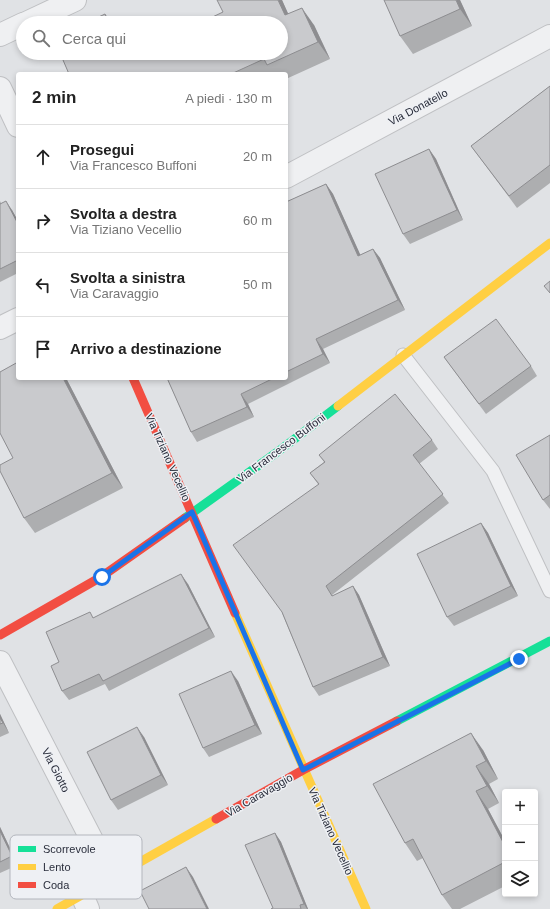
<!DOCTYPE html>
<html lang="it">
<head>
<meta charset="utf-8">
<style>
	:root { --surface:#fff; --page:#f6f6f6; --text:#222; --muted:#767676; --line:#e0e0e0 }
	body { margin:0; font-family:Helvetica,sans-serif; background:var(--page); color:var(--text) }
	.controls { position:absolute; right:12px; bottom:12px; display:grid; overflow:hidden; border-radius:4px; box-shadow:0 2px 6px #0003 }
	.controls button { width:36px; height:36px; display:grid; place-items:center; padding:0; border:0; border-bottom:1px solid var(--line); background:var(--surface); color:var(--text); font:20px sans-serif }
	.stop { position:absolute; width:12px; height:12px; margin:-9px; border:3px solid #1a73e8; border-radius:50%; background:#fff }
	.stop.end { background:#1a73e8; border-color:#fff; box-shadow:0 1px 4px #0008 }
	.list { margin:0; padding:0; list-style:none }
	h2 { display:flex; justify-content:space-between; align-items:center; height:52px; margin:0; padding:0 16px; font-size:17px }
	h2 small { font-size:13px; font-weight:400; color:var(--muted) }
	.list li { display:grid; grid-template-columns:26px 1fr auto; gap:12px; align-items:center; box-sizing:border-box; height:64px; padding:0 16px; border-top:1px solid var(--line) }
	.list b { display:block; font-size:15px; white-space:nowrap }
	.list p { margin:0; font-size:13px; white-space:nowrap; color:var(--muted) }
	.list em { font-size:13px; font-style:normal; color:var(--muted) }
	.icon { flex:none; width:22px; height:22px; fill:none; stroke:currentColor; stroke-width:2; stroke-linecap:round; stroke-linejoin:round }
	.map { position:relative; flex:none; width:550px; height:909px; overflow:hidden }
	.search { position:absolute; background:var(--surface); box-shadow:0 2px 6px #0003; left:16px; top:16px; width:272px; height:44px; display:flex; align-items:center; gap:10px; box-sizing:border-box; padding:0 14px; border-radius:22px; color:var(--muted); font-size:15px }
	.panel { position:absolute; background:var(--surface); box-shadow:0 2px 6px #0003; left:16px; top:72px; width:272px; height:308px; border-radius:4px }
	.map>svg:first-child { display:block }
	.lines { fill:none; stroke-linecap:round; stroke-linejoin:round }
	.lane-casing { stroke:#bfc0c3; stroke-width:15 }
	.street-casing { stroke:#bfc0c3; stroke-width:24 }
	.lane { stroke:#eff0f2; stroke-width:13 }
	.street { stroke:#eff0f2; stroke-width:22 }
	.fast { stroke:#16e098; stroke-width:9 }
	.slow { stroke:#ffcf43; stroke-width:9 }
	.jam { stroke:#f24e42; stroke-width:9 }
	.wall { fill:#adaeb0 }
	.shaded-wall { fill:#8d8d90 }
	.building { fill:#c9cacd; stroke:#8d8d90 }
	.route { stroke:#1a73e8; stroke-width:5 }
	.labels { text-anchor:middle; stroke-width:3; stroke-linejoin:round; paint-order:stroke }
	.street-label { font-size:11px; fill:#2a2e3c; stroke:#eef0f4 }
	.key { fill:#eef0f4; stroke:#b3b6bd; stroke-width:1 }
	.key-label { font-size:11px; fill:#2a2e3c }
</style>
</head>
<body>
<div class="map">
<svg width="550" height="909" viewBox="0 0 550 909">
	<rect width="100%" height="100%" fill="#e0e2e5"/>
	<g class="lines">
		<defs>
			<polyline id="lane" points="403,355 493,471 550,591"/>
			<g id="street">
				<polyline points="26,23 75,0"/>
				<polyline points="0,35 23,24"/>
				<polyline points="0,88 18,126"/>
				<polyline points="286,177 550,36"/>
				<polyline points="0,328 18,319"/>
				<polyline points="0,662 112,879"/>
				<polyline points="82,895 88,909"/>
			</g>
		</defs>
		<use href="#lane" class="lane-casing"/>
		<use href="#street" class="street-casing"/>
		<use href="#lane" class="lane"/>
		<use href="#street" class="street"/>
		<g class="fast">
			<polyline points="185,518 276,453 338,406"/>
			<polyline points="397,721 550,641"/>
		</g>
		<g class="slow">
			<polyline points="338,406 550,243"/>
			<polyline points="235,613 366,909"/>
			<polyline points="57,909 216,819"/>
		</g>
		<g class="jam">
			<polyline points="133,378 235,613"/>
			<polyline points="0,635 101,577 185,518"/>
			<polyline points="216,819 303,770 397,721"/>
		</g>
	</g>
	<g class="wall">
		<polygon points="282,0 288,14 314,25 330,59 286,79 286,74 69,74 60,53 127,53 129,56"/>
		<polygon points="460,0 472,26 413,54 400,36"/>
		<polygon points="550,86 550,183 517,208 471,146"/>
		<polygon points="429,149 436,159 463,220 410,244 403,234"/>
		<polygon points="326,184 333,194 360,255 373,249 380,258 405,310 323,349 330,363 248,404 254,417 197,442 191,432 167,378 286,378 286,202"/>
		<polygon points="0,201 1,203 12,210 18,221 18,273 0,282"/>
		<polygon points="444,357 531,366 537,376 486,414"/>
		<polygon points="18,378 66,378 123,488 35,533 24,518 13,458"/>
		<polygon points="550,435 550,509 543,500"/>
		<polygon points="432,440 438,449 419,464 449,503 332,595 333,596 353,586 359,595 390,666 319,696 313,687 282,613 318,484 310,473 324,462 319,455"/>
		<polygon points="481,523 488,533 518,596 454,626 447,617"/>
		<polygon points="188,584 215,637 109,691 105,684 69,700 62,691 59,662 95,618"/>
		<polygon points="238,681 262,734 209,757 203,748"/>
		<polygon points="0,714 9,733 0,737"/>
		<polygon points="144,737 168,785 118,810 111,800"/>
		<polygon points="483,750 498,779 489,784 499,803 488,809 505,841 505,886 460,909 452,909 442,895 423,858 417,861 405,843"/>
		<polygon points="0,827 18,865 0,873"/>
		<polygon points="275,833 281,842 308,909 271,909 273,908"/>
	</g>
	<g class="shaded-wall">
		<polygon points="278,0 282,0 297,33 285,15"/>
		<polygon points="456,0 460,0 472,26 460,9"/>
		<polygon points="302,8 314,25 330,59 318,42"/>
		<polygon points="105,14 112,23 109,23"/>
		<polygon points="123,53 127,53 137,74 125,57"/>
		<polygon points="429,149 436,159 463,220 457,210"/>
		<polygon points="326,184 333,194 365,265 358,256"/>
		<polygon points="6,201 12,210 18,221 18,224"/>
		<polygon points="373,249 380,258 405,310 398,300"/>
		<polygon points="316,339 323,349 330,363 323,354"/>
		<polygon points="63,378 66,378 123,488 112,473"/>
		<polygon points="241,394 248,404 254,417 247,407"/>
		<polygon points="481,523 488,533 518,596 511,586"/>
		<polygon points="181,574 188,584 215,637 209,628"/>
		<polygon points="353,586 359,595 390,666 383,657"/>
		<polygon points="231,671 238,681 262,734 255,725"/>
		<polygon points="0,714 9,733 0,718"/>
		<polygon points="137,727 144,737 168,785 161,775"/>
		<polygon points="471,733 483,750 498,779 486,761"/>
		<polygon points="476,766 489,784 499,803 487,786"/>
		<polygon points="476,791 488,809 505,841 505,846"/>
		<polygon points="0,827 18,865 12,856 0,831"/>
		<polygon points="275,833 281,842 308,909 307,909 304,904"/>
		<polygon points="186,867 193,877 209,909 207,909"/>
	</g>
	<g class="building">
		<polygon points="217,0 278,0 285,15 302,8 318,42 267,65 264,59 231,74 69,74 60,53 123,53 125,57 135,53 281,53 281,23 200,23 223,12"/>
		<polygon points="384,0 456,0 460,9 400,36"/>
		<polygon points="105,14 109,23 86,23"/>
		<polygon points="550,86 550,165 509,196 471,146"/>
		<polygon points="429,149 457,210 403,234 375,174"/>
		<polygon points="326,184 358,256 373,249 398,300 316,339 323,354 286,372 286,202"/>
		<polygon points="6,201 18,224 18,260 0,269 0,204"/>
		<polygon points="550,281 550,293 544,286"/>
		<polygon points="496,319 531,366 479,404 444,357"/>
		<polygon points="18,362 18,378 63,378 112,473 24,518 0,471 0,465 13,458 0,433 0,372"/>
		<polygon points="167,378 274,378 241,394 247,407 191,432"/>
		<polygon points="395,394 432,440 413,455 443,494 326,586 332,596 353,586 383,657 313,687 282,612 233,545 319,484 310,473 325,462 319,455"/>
		<polygon points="550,435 550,495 543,500 516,455"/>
		<polygon points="481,523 511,586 447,617 417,554"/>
		<polygon points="181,574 209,628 103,681 99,674 62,691 51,666 59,662 46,632 90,612 93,618"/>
		<polygon points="231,671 255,725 203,748 179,694"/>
		<polygon points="0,718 3,723 0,724"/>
		<polygon points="137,727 161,775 111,800 87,752"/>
		<polygon points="471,733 486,761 476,766 487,786 476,791 505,846 505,862 442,895 413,839 405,843 373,784"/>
		<polygon points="0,831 12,856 0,862"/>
		<polygon points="275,833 304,904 300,905 301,909 271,909 273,908 245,845"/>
		<polygon points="186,867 207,909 149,909 140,891"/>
	</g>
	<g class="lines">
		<polyline class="route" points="102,577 192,512 303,770 519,659"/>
	</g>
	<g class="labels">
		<g class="street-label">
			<text transform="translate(418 107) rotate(-28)" y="4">Via Donatello</text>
			<text transform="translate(281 448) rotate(-37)" y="4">Via Francesco Buffoni</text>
			<text transform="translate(168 457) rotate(66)" y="4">Via Tiziano Vecellio</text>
			<text transform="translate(56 770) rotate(63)" y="4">Via Giotto</text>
			<text transform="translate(259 795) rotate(-30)" y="4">Via Caravaggio</text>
			<text transform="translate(331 831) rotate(66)" y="4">Via Tiziano Vecellio</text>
		</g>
	</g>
	<rect x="10" y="835" width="132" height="64" rx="6" class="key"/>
	<rect x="18" y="846" width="18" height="6" fill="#16e098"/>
	<rect x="18" y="864" width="18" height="6" fill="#ffcf43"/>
	<rect x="18" y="882" width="18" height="6" fill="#f24e42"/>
	<g class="key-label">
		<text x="43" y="853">Scorrevole</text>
		<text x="43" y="871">Lento</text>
		<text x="43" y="889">Coda</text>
	</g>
</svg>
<div class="controls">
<button>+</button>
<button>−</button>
<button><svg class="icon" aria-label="layers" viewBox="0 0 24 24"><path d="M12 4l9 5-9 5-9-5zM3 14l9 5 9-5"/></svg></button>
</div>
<div class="stop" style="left:102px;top:577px"></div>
<div class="stop end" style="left:519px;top:659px"></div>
<div class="search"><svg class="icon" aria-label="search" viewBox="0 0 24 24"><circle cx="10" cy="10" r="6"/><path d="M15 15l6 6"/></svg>Cerca qui</div>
<section class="panel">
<h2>2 min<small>A piedi · 130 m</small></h2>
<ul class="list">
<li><svg class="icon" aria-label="ahead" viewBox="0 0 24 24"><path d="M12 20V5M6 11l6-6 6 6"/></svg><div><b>Prosegui</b><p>Via Francesco Buffoni</p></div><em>20 m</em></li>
<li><svg class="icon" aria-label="right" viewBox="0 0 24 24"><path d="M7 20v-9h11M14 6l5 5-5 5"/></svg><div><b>Svolta a destra</b><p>Via Tiziano Vecellio</p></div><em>60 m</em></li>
<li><svg class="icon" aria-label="left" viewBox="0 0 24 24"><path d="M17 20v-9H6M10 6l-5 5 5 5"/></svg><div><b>Svolta a sinistra</b><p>Via Caravaggio</p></div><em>50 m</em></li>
<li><svg class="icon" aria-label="arrive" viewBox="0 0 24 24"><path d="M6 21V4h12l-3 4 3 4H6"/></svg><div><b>Arrivo a destinazione</b></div></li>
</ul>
</section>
</div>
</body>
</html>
